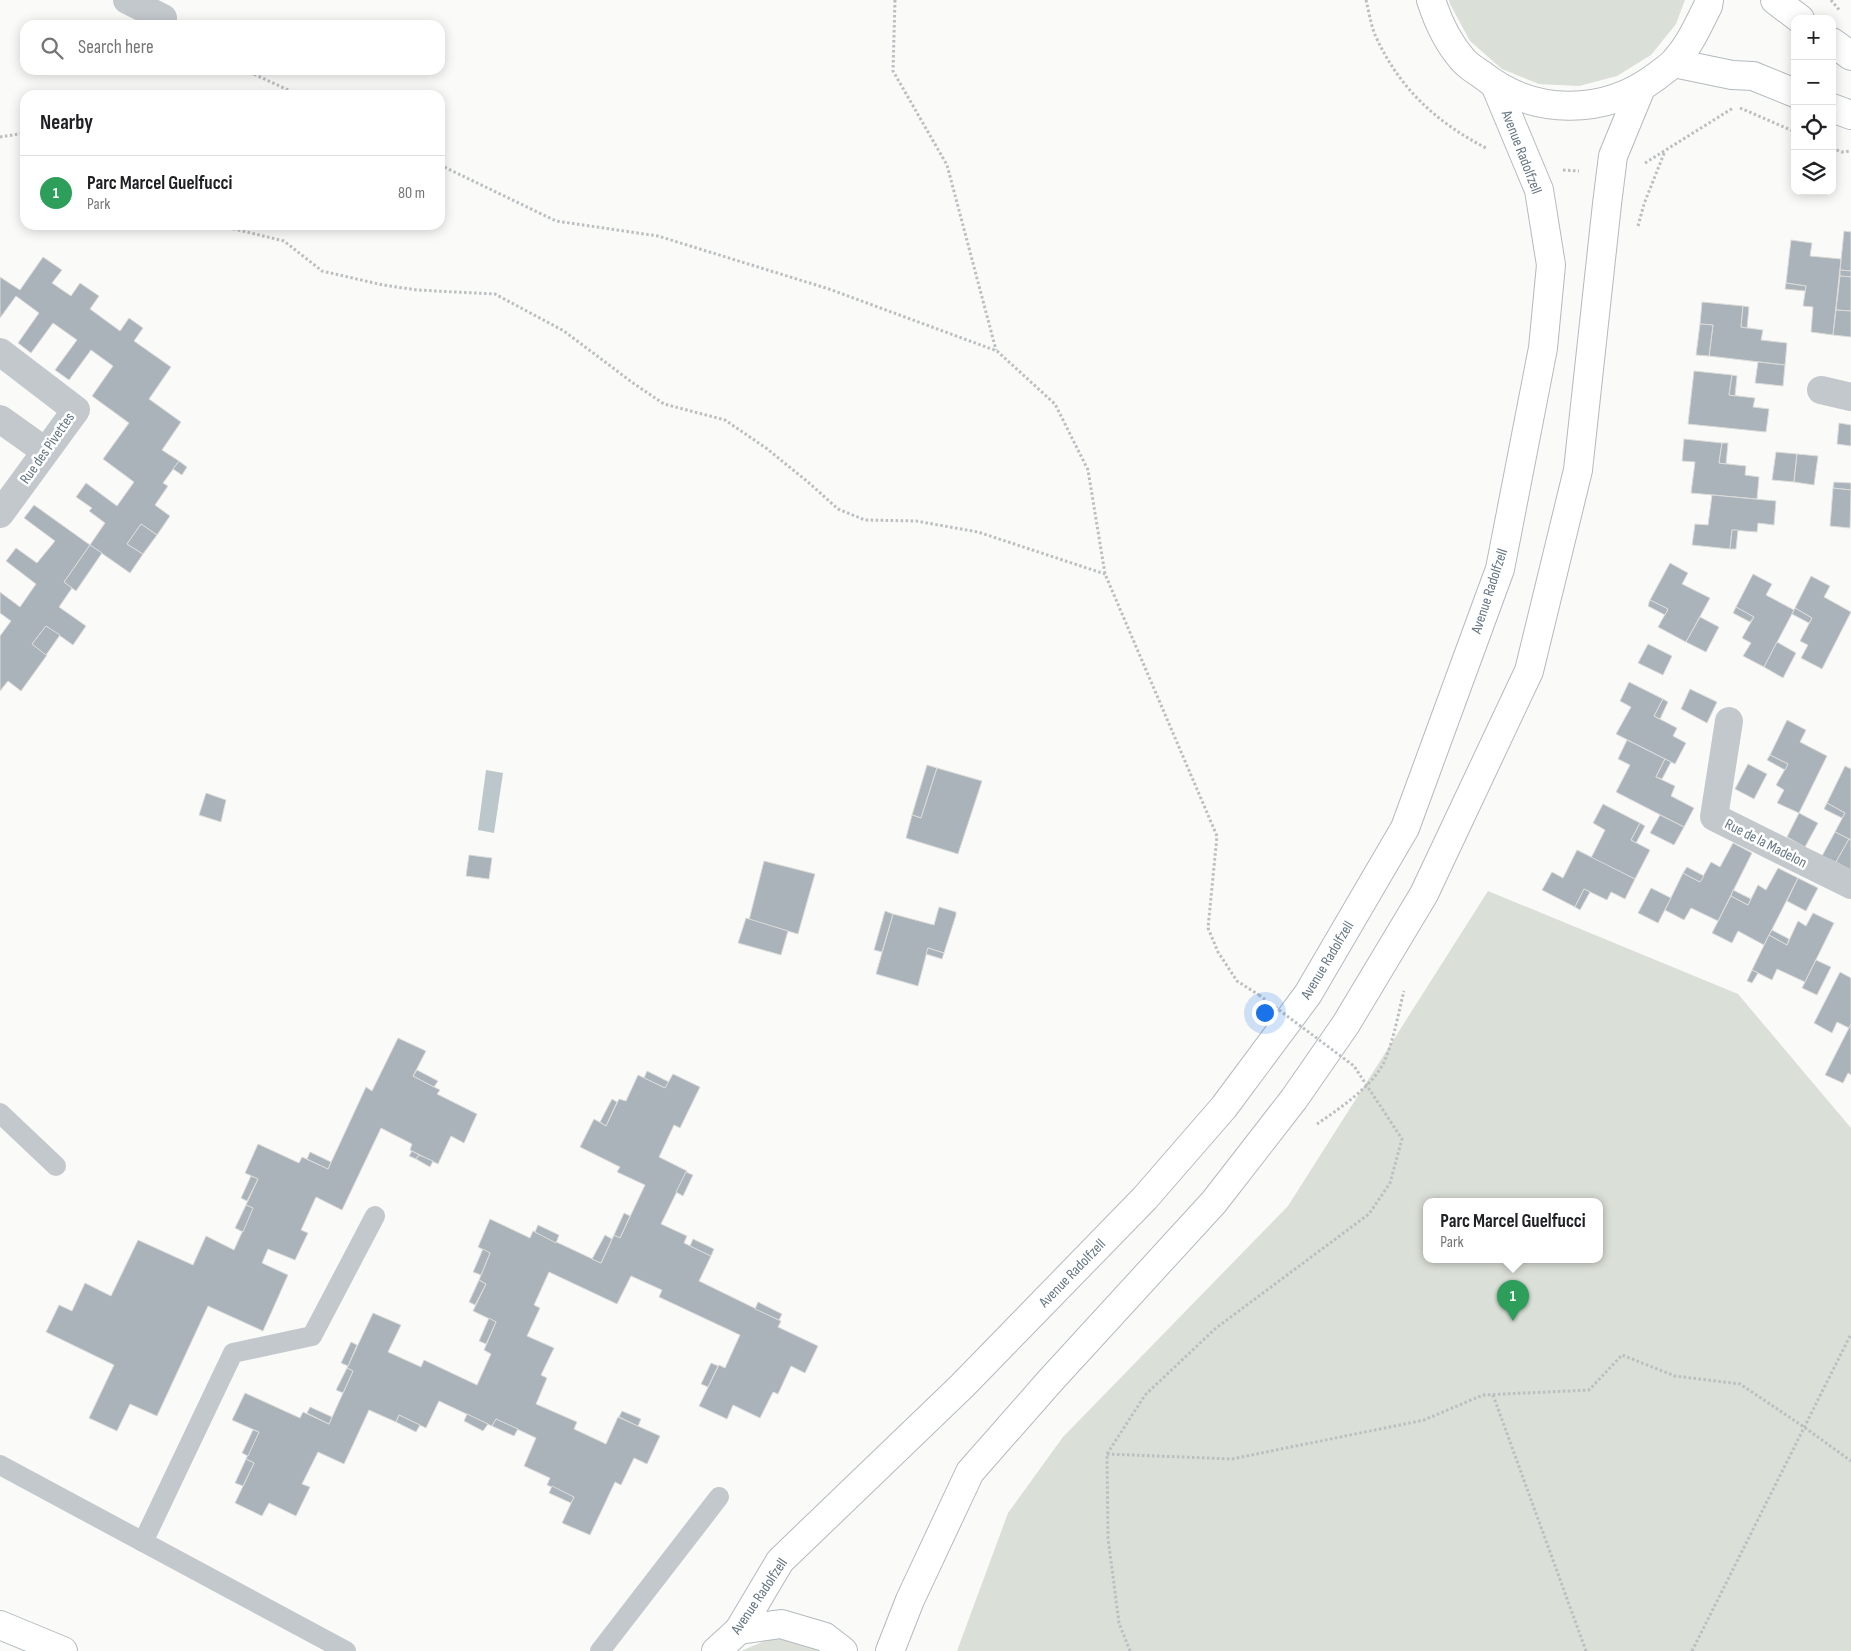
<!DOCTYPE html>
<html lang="en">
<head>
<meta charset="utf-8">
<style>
	:root { --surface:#fff; --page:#f2f2f2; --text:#202124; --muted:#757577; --line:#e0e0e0; --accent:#7c3aed }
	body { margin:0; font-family:"Sofia Sans Condensed",sans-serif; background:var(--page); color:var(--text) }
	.controls { position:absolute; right:15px; top:15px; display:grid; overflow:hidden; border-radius:10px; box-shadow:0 2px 12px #0003 }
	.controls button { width:45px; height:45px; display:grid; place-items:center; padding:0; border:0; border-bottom:1px solid var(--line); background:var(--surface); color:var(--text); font:25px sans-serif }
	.you { position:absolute; left:1264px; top:1012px; width:18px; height:18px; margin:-12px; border:4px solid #fff; border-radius:50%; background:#1a73e8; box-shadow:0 0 0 8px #1a73e833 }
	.badge { display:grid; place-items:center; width:32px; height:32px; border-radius:50%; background:var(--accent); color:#fff; font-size:16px; font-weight:700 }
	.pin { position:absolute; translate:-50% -41px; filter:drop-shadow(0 1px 2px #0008) }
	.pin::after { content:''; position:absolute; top:26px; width:18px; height:15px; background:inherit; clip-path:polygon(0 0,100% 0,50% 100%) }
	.popup { position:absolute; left:1423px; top:1198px; width:180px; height:65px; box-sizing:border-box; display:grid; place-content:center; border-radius:10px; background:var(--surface); filter:drop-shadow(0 1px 4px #0005); font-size:16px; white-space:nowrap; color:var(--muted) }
	.popup b { font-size:19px; color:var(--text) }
	.popup::after { content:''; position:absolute; left:50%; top:100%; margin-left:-10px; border:10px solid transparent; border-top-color:var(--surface) }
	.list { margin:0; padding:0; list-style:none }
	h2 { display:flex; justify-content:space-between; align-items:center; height:65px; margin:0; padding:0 20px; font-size:21px }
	h2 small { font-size:16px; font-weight:400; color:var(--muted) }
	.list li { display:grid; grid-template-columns:32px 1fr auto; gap:15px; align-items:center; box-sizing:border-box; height:75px; padding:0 20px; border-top:1px solid var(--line) }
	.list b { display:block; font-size:19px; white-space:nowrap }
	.list p { margin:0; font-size:16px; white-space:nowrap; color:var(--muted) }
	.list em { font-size:16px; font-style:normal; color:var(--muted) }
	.icon { flex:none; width:28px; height:28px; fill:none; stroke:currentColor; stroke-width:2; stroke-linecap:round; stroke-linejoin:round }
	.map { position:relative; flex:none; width:1851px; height:1651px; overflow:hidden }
	.search { position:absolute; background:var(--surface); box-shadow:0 2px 12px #0003; left:20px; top:20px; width:425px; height:55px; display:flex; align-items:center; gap:12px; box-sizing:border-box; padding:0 18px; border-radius:15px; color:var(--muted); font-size:19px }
	.panel { position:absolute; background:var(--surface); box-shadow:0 2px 12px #0003; left:20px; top:90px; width:425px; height:140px; border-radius:15px }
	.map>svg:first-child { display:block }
	.green { fill:#dadfd7; fill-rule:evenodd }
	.water { fill:#bbc7cb }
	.building { fill:#aab3b9; stroke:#dcdcda }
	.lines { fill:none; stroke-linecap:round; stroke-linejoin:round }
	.secondary-casing { stroke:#b3babf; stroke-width:30 }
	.primary-casing { stroke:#b5babe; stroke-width:30 }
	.path { stroke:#bbbfc2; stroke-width:3; stroke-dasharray:2.5 2.5; stroke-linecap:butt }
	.service { stroke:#c3c8cc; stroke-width:20 }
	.minor { stroke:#c3c8cc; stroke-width:28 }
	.secondary { stroke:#fff; stroke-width:28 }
	.primary { stroke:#fff; stroke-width:28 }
	.path-bridge { stroke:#bbbfc2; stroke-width:3; stroke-dasharray:2.5 2.5; stroke-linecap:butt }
	.labels { text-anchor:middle; stroke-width:5; stroke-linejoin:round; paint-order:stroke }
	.street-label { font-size:15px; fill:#657683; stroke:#fff }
</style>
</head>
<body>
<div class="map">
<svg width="1851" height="1651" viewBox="0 0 1851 1651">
	<rect width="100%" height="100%" fill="#fafaf8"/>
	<g class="green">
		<polygon points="1449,0 1685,0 1676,24 1651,55 1617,76 1579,86 1539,84 1502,69 1470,41 1450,4"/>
		<path d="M1488 891 1738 994 1851 1128V1651H957L1008 1513 1063 1437 1288 1206ZM1599 1202V1260H1427V1202Z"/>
		<polygon points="769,1639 802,1640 823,1651 741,1651"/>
	</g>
	<polygon class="water" points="486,770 503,773 494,833 478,830"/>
	<g class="building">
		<polygon points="1844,231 1851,232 1851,271 1840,270"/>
		<polygon points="1791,240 1812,243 1810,256 1841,259 1833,335 1811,332 1813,307 1803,306 1806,286 1786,283"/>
		<polygon points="43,257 62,270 52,283 71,296 80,283 99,296 90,309 120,331 129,318 143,328 134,341 171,367 149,399 181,422 162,450 179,461 163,483 168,486 155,505 170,516 157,535 141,524 127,544 143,554 130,573 90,545 105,523 89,511 92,508 76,497 86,483 117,506 134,482 103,459 129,423 92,396 113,366 91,350 69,380 55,370 77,340 53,323 31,353 18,343 39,313 16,296 0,318 0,277 20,290"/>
		<polygon points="1840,270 1851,271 1851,277 1840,276"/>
		<polygon points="1840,276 1851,277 1851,311 1836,310"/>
		<polygon points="1786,283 1806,286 1805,291 1785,289"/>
		<polygon points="1702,302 1743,306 1741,327 1763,330 1761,340 1787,343 1785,365 1709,356 1713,325 1700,324"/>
		<polygon points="1743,306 1749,307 1747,328 1741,327"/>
		<polygon points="1836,310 1851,311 1851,337 1833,335"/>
		<polygon points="1700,324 1713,325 1709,356 1696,355"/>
		<polygon points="1758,362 1785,365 1783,386 1755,383"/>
		<polygon points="1694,371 1732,375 1729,395 1755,398 1753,407 1769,409 1766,432 1688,424"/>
		<polygon points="1732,375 1737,376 1735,396 1729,395"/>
		<polygon points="1839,423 1851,425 1851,446 1837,444"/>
		<polygon points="1684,439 1722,443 1719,463 1746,466 1745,475 1759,477 1757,499 1691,493 1695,462 1682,461"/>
		<polygon points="1722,443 1728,443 1726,464 1719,463"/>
		<polygon points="1776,452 1797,454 1794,482 1772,480"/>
		<polygon points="1797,454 1818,456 1814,485 1794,482"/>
		<polygon points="179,461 187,467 182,475 173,469"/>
		<polygon points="1834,482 1851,483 1851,490 1833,488"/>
		<polygon points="1833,488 1851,490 1850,528 1830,526"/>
		<polygon points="1712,495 1776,501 1774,525 1758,523 1757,532 1732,530 1730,549 1692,545 1695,524 1708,525"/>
		<polygon points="34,505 90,545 64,582 72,588 59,607 86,626 73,645 46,626 32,644 47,655 21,691 8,681 0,691 0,636 11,621 0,613 0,592 20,607 36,584 6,561 16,548 37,563 55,541 24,518"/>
		<polygon points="141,524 157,535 143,554 127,544"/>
		<polygon points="1732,530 1738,530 1736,549 1730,549"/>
		<polygon points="90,545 102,553 76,591 64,582"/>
		<polygon points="1670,563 1688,573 1682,584 1710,598 1686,642 1658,627 1668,609 1650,600"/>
		<polygon points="1753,574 1772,584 1766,595 1794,610 1764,667 1743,656 1751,643 1742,638 1754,617 1736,607"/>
		<polygon points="1811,576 1830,586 1824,597 1851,612 1822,669 1801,658 1808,645 1800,641 1812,618 1795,608"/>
		<polygon points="1650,600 1668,609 1665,615 1648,606"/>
		<polygon points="1736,607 1754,617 1750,622 1733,613"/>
		<polygon points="1795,608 1812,618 1809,623 1792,614"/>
		<polygon points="1700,617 1719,627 1706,652 1686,642"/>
		<polygon points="46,626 60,635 46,655 32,644"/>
		<polygon points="1777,642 1796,653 1783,678 1764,667"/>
		<polygon points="1648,644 1672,656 1663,675 1638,663"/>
		<polygon points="1629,682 1663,699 1654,716 1677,728 1673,736 1686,743 1675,764 1616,734 1631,707 1620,701"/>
		<polygon points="1690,689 1717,702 1707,723 1681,709"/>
		<polygon points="1663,699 1668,702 1660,719 1654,716"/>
		<polygon points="1787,720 1806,730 1800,742 1827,756 1799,813 1777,803 1784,790 1776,785 1788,764 1770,755"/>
		<polygon points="1627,740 1665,759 1656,777 1675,786 1671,796 1694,808 1684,827 1616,792 1630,765 1618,759"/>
		<polygon points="1770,755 1788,764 1785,770 1767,760"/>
		<polygon points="1665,759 1671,762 1662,779 1656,777"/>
		<polygon points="1748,764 1767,774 1754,799 1735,789"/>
		<polygon points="927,765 937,768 921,818 912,815"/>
		<polygon points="1845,766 1851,769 1851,840 1835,832 1845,813 1827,803"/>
		<polygon points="937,768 982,781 958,854 906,838 912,815 921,818"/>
		<polygon points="206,793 226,800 221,822 199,815"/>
		<polygon points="1827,803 1845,813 1842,818 1824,809"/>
		<polygon points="1603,804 1640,823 1631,840 1650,850 1635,879 1591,858 1605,830 1593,823"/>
		<polygon points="1799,813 1818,823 1805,847 1787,837"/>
		<polygon points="1660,815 1684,827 1674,845 1650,833"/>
		<polygon points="1640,823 1645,826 1636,843 1631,840"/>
		<polygon points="1835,832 1849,839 1836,862 1822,856"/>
		<polygon points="1849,839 1851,840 1851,870 1836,862"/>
		<polygon points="1733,843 1752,853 1718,921 1691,908 1684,920 1665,910 1683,873 1700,882 1711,862 1720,867"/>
		<polygon points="1577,850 1635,879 1625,899 1611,892 1607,900 1584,889 1575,907 1542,890 1552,872 1563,878"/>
		<polygon points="469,855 492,858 489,879 466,876"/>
		<polygon points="764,861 815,874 798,934 749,920"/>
		<polygon points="1687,867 1704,876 1700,882 1683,873"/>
		<polygon points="1778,868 1798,878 1764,945 1738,931 1732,943 1712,933 1731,896 1748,905 1758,885 1766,890"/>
		<polygon points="1798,878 1818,888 1806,911 1787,901"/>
		<polygon points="1651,888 1671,898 1658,923 1638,913"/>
		<polygon points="1584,889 1590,892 1580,910 1575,907"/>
		<polygon points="1733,890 1751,899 1748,905 1731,896"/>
		<polygon points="939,907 956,912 956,915 944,953 928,948 918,986 876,974 893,914 934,925"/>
		<polygon points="885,911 893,914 882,952 874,950"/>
		<polygon points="1813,913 1834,923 1805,982 1777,969 1772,980 1752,970 1769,935 1787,945 1798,921 1806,926"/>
		<polygon points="746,918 788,931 781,955 738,943"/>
		<polygon points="1772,930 1789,939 1787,945 1769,935"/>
		<polygon points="928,948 944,953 942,959 926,954"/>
		<polygon points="1816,960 1831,967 1817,995 1802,988"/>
		<polygon points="1752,970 1758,973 1752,983 1747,981"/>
		<polygon points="1840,972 1851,978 1851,1024 1849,1028 1837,1022 1832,1033 1814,1023"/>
		<polygon points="1851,1024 1851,1075 1848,1073 1843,1083 1825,1075"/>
		<polygon points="398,1038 426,1051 413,1076 440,1090 437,1094 477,1114 464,1143 451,1136 438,1164 410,1150 412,1144 381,1128 342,1210 316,1197 301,1230 308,1233 295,1260 268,1249 262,1263 288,1275 263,1331 208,1306 157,1416 130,1404 117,1431 89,1418 114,1365 46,1332 59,1305 72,1311 85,1283 111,1296 138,1240 193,1265 206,1236 234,1250 253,1208 246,1205 258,1179 245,1173 258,1144 299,1163 302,1157 328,1169 366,1087 372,1091"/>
		<polygon points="417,1070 438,1081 434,1087 413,1076"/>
		<polygon points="647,1071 669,1082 665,1088 644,1078"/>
		<polygon points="673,1074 700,1087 680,1128 674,1125 659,1157 687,1171 661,1224 687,1236 684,1243 711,1256 699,1281 781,1321 778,1327 818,1346 805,1373 791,1366 778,1394 773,1392 760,1418 733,1405 727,1419 699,1406 719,1365 725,1368 740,1335 659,1297 662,1290 631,1276 617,1304 549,1272 534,1305 540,1308 527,1336 554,1348 541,1375 547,1378 536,1404 577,1422 574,1429 606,1444 618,1417 660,1436 647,1464 634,1458 621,1485 615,1482 590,1535 562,1523 574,1497 547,1485 550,1478 524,1466 536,1438 496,1419 492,1426 439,1401 426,1428 399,1415 396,1422 369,1410 344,1464 318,1452 302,1484 310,1487 296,1516 269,1503 262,1516 235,1503 254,1463 246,1459 259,1432 232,1420 245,1393 300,1418 303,1412 329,1424 353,1371 347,1368 348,1366 373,1313 401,1325 388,1352 421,1367 424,1360 477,1385 491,1354 484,1350 496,1322 473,1311 486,1284 479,1280 490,1253 478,1247 490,1219 530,1238 533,1231 601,1263 614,1235 620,1238 645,1185 617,1172 620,1167 580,1147 594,1119 606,1126 619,1099 626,1101 638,1075 665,1088"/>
		<polygon points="612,1099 617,1102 606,1126 600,1122"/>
		<polygon points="412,1151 419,1155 416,1159 409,1156"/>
		<polygon points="310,1152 331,1162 328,1169 307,1159"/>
		<polygon points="419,1155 433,1161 430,1167 416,1159"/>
		<polygon points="686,1172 693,1175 683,1196 676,1192"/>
		<polygon points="251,1176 258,1179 247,1201 241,1198"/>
		<polygon points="246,1205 253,1208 243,1232 235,1228"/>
		<polygon points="624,1213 630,1216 620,1238 614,1235"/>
		<polygon points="538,1225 559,1235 556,1243 535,1232"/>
		<polygon points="605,1235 612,1239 601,1263 592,1259"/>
		<polygon points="693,1239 714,1249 711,1256 690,1246"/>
		<polygon points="483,1249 490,1253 481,1275 473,1272"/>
		<polygon points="479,1280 486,1284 475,1305 469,1302"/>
		<polygon points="758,1302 782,1314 779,1320 755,1309"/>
		<polygon points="489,1318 496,1322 486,1344 479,1341"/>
		<polygon points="351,1342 357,1345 348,1366 341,1363"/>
		<polygon points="711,1363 718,1366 708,1387 701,1384"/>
		<polygon points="347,1368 353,1371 343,1393 336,1390"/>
		<polygon points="310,1407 332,1417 329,1424 307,1413"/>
		<polygon points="622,1411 641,1419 638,1426 619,1417"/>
		<polygon points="467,1414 488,1424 483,1431 464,1421"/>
		<polygon points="399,1415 420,1425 416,1432 396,1422"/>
		<polygon points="496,1419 518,1429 514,1436 492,1426"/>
		<polygon points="253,1430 259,1432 248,1456 242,1453"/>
		<polygon points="246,1459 254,1463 243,1486 235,1483"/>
		<polygon points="552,1486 574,1497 571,1503 549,1493"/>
	</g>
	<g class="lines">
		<defs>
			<g id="secondary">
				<polyline points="1775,0 1800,19"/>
				<polyline points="1832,42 1851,56"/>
				<polyline points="1674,63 1732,75 1753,76 1795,93"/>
				<polyline points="1832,108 1851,115"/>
				<polyline points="0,1625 63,1651"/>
				<polyline points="739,1630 781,1624 825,1637 843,1651"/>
				<polyline points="716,1651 739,1630 780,1561 962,1386 1145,1198 1224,1107 1308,994 1405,828 1500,569 1543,348 1551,265 1539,190 1496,87"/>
				<polyline points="890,1651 910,1600 970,1472 1050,1381 1214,1202 1294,1099 1346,1024 1424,894 1529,671 1578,470 1607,204 1613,156 1641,88"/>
			</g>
			<path id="primary" d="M1431 0C1438 22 1447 42 1463 60 1468 66 1475 70 1481 74 1533 116 1604 116 1657 76 1663 71 1670 67 1675 61 1690 45 1698 25 1708 6L1709 0"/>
		</defs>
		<use href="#secondary" class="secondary-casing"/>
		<use href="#primary" class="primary-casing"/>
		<g class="path">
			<polyline points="895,0 893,71 947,165 996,350"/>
			<path d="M1366 0C1369 12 1371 26 1376 37 1400 89 1436 122 1486 148"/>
			<polyline points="1831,0 1840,11"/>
			<polyline points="245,70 299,95"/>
			<polyline points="1740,108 1795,132"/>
			<polyline points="0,137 25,133"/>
			<polyline points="1832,148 1842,152 1851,151"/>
			<polyline points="1645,163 1733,108"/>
			<polyline points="440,165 556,221 658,236 829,289 997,351 1055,404 1088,470 1105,574 1217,836 1208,928 1218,952 1237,981 1259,995"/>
			<polyline points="1563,170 1579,171"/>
			<polyline points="224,225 226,227 284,241 322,271 383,285 417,290 495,294 564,331 633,383 664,404 725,420 766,448 808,482 838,509 865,520 916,521 978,532 1105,574"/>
			<polyline points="1638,226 1644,204 1665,151"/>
			<path d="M1317 1124C1339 1109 1373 1086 1384 1062 1394 1040 1398 1014 1404 991"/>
			<polyline points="1493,1395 1586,1651"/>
			<polyline points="1107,1454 1232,1459 1424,1420 1483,1395 1589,1390 1622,1355 1675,1376 1740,1384 1804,1427 1851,1461"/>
			<polyline points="1130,1651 1119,1623 1108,1538 1107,1454 1145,1395 1216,1328 1369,1214 1390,1183 1402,1139 1354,1066"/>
			<polyline points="1692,1651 1851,1334"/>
		</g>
		<g class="service">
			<polyline points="0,1113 56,1166"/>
			<polyline points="0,1465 346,1651"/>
			<polyline points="143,1542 233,1353 312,1336 375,1216"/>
			<polyline points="600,1651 719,1497"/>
		</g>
		<g class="minor">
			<polyline points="127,0 163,18"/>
			<polyline points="0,352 76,410 0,514"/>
			<polyline points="1821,390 1851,397"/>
			<polyline points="0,419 45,451"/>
			<polyline points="1729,721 1714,817 1851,885"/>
		</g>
		<use href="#secondary" class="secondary"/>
		<use href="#primary" class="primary"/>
		<polyline class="path-bridge" points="1259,995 1354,1066"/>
	</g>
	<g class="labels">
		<g class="street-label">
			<text transform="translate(1522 152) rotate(69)" y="5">Avenue Radolfzell</text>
			<text transform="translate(47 448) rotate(-55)" y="5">Rue des Pivettes</text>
			<text transform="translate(1489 591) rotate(-72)" y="5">Avenue Radolfzell</text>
			<text transform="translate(1766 843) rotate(27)" y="5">Rue de la Madelon</text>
			<text transform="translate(1327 960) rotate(-59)" y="5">Avenue Radolfzell</text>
			<text transform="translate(1072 1273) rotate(-46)" y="5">Avenue Radolfzell</text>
			<text transform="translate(759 1596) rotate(-56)" y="5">Avenue Radolfzell</text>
		</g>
	</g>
</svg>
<div class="controls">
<button>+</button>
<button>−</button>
<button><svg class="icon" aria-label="locate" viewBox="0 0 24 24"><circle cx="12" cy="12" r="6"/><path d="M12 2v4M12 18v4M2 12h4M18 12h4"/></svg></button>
<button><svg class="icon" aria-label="layers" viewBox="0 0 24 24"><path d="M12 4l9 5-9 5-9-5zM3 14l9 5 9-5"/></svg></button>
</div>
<div class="you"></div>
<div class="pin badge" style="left:1513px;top:1321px;background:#2e9e5b">1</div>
<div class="popup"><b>Parc Marcel Guelfucci</b>Park</div>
<div class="search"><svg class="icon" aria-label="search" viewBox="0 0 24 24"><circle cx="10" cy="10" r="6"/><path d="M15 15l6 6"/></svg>Search here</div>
<section class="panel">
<h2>Nearby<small></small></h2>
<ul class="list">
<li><span class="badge" style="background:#2e9e5b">1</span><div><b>Parc Marcel Guelfucci</b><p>Park</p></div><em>80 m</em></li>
</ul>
</section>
</div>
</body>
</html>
